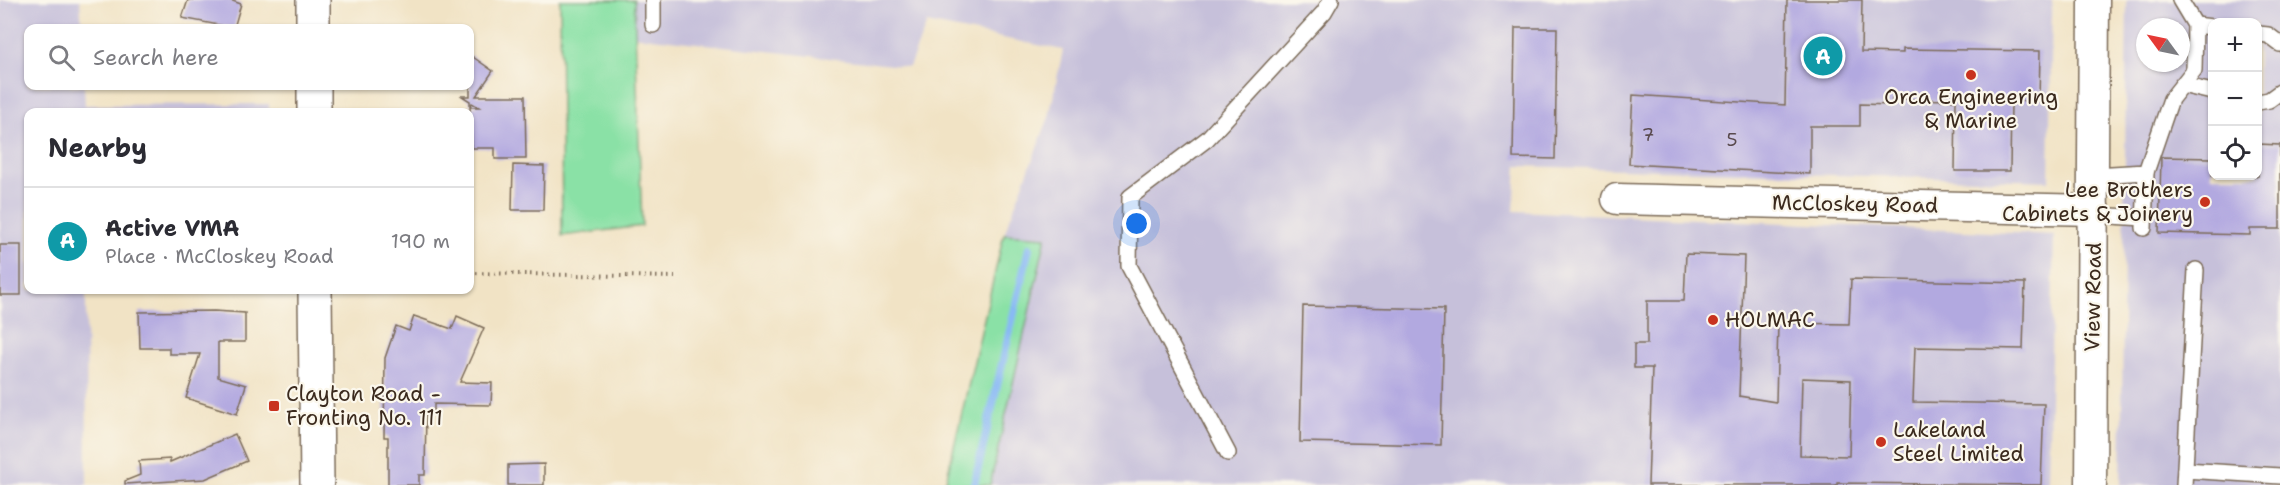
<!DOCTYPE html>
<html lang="en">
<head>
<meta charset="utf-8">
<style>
	:root { --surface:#fff; --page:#f2f2f3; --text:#2b2b33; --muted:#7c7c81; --line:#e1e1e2; --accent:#db2777 }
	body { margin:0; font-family:"Shantell Sans",sans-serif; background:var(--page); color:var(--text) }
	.controls { position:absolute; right:18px; top:18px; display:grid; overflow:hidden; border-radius:12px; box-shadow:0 2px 4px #0004 }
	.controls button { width:54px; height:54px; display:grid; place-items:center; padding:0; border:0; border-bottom:2px solid var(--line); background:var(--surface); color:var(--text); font:30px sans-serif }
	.compass { position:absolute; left:2136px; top:18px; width:54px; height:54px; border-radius:50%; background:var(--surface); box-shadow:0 2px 4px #0004; rotate:303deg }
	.you { position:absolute; left:1137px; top:224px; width:21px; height:21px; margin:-15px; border:4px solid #fff; border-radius:50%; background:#1a73e8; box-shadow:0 0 0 9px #1a73e833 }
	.badge { display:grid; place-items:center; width:39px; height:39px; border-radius:50%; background:var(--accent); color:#fff; font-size:20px; font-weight:700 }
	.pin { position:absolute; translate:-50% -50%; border:3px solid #fff; box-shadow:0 2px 6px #0006 }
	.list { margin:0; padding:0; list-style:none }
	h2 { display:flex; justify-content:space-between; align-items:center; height:78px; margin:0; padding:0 24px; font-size:26px }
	h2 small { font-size:20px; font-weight:400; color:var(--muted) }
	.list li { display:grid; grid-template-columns:39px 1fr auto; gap:18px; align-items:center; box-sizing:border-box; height:108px; padding:0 24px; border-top:2px solid var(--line) }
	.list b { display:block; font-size:22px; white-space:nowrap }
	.list p { margin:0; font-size:20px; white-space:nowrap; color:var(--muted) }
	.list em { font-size:20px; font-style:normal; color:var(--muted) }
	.icon { flex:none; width:33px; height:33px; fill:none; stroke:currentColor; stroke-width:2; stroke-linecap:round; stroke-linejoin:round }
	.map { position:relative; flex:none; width:2280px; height:485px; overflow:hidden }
	.search { position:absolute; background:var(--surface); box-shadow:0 2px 4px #0004; left:24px; top:24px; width:450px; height:66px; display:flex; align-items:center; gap:15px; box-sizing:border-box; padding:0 21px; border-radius:12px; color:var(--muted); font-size:22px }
	.panel { position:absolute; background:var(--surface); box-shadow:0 2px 4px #0004; left:24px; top:108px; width:450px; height:186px; border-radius:12px }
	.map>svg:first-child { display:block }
	.industrial { fill:#c6c0da; fill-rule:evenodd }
	.green { fill:#8ae1a6; stroke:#628662; stroke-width:1.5 }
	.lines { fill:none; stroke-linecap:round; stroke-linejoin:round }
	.stream { stroke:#88b9f4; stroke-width:8 }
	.building { fill:#b2a9e0; fill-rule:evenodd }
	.service-casing { stroke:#7b6b58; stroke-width:18 }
	.minor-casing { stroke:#7b6b58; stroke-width:33 }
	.secondary-casing { stroke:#7b6b58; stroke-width:36 }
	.path { stroke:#7b6b58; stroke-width:4; stroke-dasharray:1.5 4.5; stroke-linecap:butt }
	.service { stroke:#fff; stroke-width:15 }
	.minor { stroke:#fff; stroke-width:30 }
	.secondary { stroke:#fff; stroke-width:33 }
	.poi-dot { fill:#c8321e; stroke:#fbf7ec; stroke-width:2 }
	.labels { text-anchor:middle; stroke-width:4.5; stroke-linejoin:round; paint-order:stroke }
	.number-label { font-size:18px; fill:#594a4e }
	.poi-label { font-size:21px; fill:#3b2a1e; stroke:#fbf7ec; text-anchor:start }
	.street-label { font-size:21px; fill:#3b2a1e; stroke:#fbf7ec }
</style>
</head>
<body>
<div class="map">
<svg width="2280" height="485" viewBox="0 0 2280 485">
	<rect width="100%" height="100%" fill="#fbf7ec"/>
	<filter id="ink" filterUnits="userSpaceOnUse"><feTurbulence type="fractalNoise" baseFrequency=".0167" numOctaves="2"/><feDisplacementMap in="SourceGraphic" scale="12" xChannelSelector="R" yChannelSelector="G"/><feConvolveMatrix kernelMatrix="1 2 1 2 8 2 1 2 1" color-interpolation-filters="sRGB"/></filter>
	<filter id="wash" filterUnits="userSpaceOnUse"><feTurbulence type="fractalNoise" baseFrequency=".008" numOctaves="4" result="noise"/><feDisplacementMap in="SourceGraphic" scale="24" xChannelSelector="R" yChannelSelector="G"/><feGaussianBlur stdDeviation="1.35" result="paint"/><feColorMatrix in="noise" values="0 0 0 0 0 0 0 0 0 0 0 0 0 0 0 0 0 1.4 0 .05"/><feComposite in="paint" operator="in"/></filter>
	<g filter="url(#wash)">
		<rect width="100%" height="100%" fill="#f1e3c5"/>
		<g class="industrial">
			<polygon points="0,0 80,0 82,28 28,28 28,86 84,86 85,105 269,104 269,112 28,112 28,290 86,290 87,485 0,485"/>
			<polygon points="634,0 2052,0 2049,181 1517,166 1514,211 2054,235 2048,481 2044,485 990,485 1046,238 1004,234 1049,117 1063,50 927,23 909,67 634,36"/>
			<path d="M2127 0H2280V485H2121ZM2212 22H2258V176H2212ZM2145 27H2181V63H2145Z"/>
		</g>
		<g class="green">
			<polygon points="560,0 634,0 642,226 562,236"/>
			<polygon points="1004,234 1046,237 990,485 945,485"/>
		</g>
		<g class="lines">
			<polyline class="stream" points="974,485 1029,248"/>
		</g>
		<g id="blocks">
			<g class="building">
				<polygon points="188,0 230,0 241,4 234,28 182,18"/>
				<polygon points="1787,0 1862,0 1861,52 1903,53 1903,49 2040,51 2039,101 2011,101 2010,171 1955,171 1956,100 1892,99 1892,105 1860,104 1860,126 1810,126 1810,174 1629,164 1633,95 1785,105"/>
				<polygon points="1515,28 1557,28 1555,159 1513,158"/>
				<polygon points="470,55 493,71 476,96 525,96 526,159 495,159 495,148 472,148 470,107 479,107 472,103 470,107 470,101 462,96 470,96"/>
				<polygon points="2258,144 2280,145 2280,229 2250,229 2250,235 2159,233 2161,157 2212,158 2212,176 2258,176"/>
				<polygon points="513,165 544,166 543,210 512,210"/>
				<rect x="0" y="245" width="21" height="50"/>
				<path d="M1686 254 1744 256 1739 396 1776 402 1778 323 1849 324 1851 279 2025 283 2023 349 1915 347 1913 402 2044 404 2041 485 1837 483V485H1648L1652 368H1634V344H1647V301H1684ZM1802 378 1851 380 1849 456 1800 455Z"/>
				<polygon points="1303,306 1444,309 1441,445 1300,442"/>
				<polygon points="214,311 245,313 245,342 218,342 218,377 246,385 237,414 186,398 200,354 169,354 169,348 140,348 139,312"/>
				<polygon points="414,316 452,329 457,316 484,328 460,382 492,383 491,405 434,404 434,411 426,411 425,475 419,475 419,485 388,485 388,437 384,437 385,358 396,326 409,331"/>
				<polygon points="235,434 247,461 205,479 125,484 125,481 140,475 139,461 170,459 170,462"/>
				<polygon points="544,464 544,485 508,485 508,465"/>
			</g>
		</g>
	</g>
	<g filter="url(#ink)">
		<use href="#blocks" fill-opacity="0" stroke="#7b6b58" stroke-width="1.5"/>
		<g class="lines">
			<defs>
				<g id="service">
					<polyline points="653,0 653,25"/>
					<polyline points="2195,25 2212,27"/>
					<polyline points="2258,34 2268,35 2280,44"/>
					<polyline points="2182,85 2212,92"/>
					<polyline points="2258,102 2269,100 2280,92"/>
					<polyline points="2094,175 2146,172 2171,99 2194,70 2195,25 2180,0"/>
					<polyline points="2094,215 2145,218"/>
					<polyline points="2144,228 2146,172"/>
					<polyline points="1228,453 1129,266 1130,197 1207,139 1324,12 1331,0"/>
					<polyline points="2185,470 2280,476"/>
					<polyline points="2184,485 2196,270"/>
				</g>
				<g id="minor">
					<polyline points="1617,199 2094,210"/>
					<polyline points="2091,485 2094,0"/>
				</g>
				<g id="secondary">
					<polyline points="313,0 313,28"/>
					<polyline points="314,86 314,112"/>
					<polyline points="315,290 317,485"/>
				</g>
			</defs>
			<use href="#service" class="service-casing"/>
			<use href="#minor" class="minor-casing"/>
			<use href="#secondary" class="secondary-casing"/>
			<polyline class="path" points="470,273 675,277"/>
			<use href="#service" class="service"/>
			<use href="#minor" class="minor"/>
			<use href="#secondary" class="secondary"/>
		</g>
	</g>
	<g class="poi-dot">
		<circle cx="1971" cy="75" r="6"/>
		<circle cx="2205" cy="202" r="6"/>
		<circle cx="1713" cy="320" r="6"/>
		<rect x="268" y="400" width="12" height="12" rx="3"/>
		<circle cx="1881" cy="442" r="6"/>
	</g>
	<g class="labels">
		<g class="number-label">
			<text x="1648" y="141">7</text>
			<text x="1732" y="146">5</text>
		</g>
		<g class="poi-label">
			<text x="1971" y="104" text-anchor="middle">Orca Engineering<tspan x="1971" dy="24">&amp; Marine</tspan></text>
			<text x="2193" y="197" text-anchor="end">Lee Brothers<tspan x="2193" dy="24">Cabinets &amp; Joinery</tspan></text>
			<text x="1725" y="327">HOLMAC</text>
			<text x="286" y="401">Clayton Road -<tspan x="286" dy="24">Fronting No. 111</tspan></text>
			<text x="1893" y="437">Lakeland<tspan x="1893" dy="24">Steel Limited</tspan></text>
		</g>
		<g class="street-label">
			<text transform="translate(1855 204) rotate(1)" y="7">McCloskey Road</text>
			<text transform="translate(2093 297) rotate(-89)" y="7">View Road</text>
		</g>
	</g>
</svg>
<div class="controls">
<button>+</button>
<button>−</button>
<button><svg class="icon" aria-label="locate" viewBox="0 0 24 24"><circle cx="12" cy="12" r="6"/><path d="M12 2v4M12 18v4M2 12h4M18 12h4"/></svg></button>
</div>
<svg class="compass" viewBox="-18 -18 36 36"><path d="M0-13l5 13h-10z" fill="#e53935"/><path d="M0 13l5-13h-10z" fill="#7c7c81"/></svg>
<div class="you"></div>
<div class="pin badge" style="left:1823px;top:56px;background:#0f9aa8">A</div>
<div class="search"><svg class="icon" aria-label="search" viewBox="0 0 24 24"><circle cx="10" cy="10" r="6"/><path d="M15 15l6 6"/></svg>Search here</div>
<section class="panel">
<h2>Nearby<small></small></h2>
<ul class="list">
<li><span class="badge" style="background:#0f9aa8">A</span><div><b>Active VMA</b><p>Place · McCloskey Road</p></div><em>190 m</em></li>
</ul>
</section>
</div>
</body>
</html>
